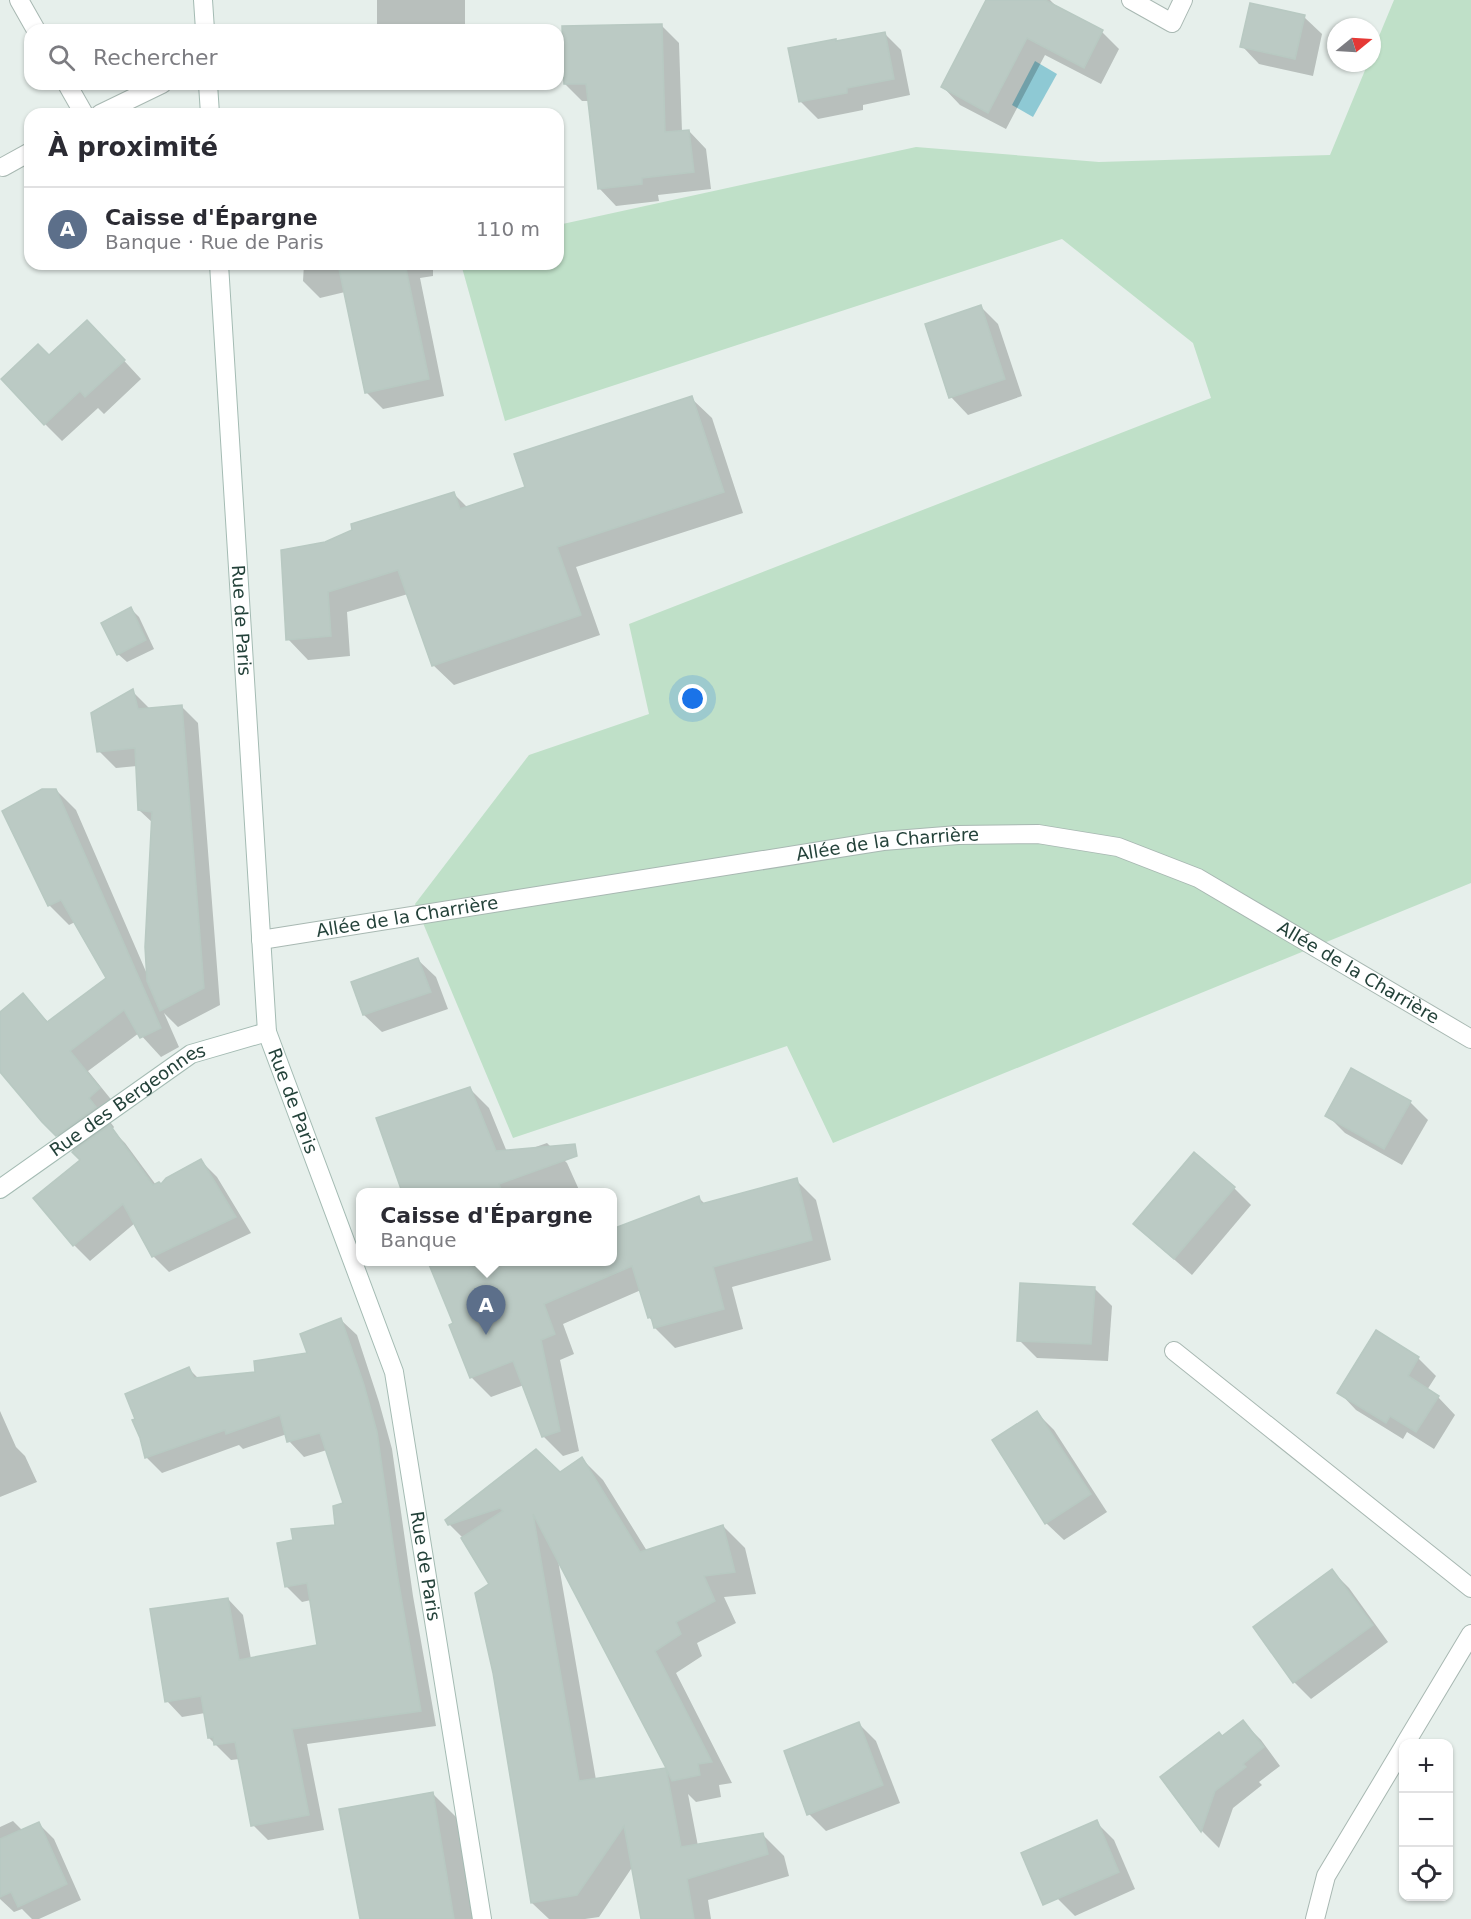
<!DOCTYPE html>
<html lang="fr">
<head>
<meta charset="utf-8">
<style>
	:root { --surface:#fff; --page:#f2f2f3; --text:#2b2b33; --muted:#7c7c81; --line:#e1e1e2; --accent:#2563eb }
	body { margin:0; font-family:"DejaVu Sans",sans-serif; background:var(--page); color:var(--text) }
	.controls { position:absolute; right:18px; bottom:18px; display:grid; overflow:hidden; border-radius:12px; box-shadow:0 2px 4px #0004 }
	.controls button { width:54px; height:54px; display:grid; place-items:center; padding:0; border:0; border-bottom:2px solid var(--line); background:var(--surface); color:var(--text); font:30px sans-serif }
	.compass { position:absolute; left:1327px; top:18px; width:54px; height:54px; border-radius:50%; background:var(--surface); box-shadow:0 2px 4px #0004; rotate:72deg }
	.you { position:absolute; left:693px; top:699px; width:21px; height:21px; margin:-15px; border:4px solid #fff; border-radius:50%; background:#1a73e8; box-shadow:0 0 0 9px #1a73e833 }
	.badge { display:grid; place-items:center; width:39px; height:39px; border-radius:50%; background:var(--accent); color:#fff; font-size:20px; font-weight:700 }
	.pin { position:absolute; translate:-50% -50px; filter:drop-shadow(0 2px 3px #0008) }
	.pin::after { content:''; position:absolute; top:32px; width:21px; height:18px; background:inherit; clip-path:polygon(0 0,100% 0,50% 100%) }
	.popup { position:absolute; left:356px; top:1188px; width:261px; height:78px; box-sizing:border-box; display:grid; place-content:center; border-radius:12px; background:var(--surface); filter:drop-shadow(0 2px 4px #0005); font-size:20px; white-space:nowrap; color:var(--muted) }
	.popup b { font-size:22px; color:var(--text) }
	.popup::after { content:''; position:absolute; left:50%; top:100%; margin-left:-12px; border:12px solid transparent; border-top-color:var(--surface) }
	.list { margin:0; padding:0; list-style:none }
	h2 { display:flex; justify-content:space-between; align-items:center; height:78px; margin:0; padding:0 24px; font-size:26px }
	h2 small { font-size:20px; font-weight:400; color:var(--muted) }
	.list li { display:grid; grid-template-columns:39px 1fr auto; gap:18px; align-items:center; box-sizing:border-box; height:84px; padding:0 24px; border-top:2px solid var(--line) }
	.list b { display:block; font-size:22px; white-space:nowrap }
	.list p { margin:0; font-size:20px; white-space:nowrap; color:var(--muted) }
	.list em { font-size:20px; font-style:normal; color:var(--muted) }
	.icon { flex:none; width:33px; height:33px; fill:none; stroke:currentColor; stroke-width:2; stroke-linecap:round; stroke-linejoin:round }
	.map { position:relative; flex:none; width:1471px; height:1919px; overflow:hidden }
	.search { position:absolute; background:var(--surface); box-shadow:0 2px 4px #0004; left:24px; top:24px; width:540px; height:66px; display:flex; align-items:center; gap:15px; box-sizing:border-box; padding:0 21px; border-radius:18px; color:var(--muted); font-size:22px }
	.panel { position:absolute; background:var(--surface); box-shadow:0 2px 4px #0004; left:24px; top:108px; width:540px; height:162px; border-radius:18px }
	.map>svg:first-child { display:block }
	.green { fill:#bfe0c8 }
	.water { fill:#8ec9d4 }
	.shadow { fill:#0003; fill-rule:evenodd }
	.building { fill:#bbcac4; stroke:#b8c9c2; stroke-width:1.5; fill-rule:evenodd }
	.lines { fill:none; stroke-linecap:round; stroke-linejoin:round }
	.lane-casing { stroke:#a8b8b2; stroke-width:20 }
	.street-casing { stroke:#a8b8b2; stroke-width:20 }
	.secondary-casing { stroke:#a4bbb3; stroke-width:20 }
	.lane { stroke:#fff; stroke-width:18 }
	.street { stroke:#fff; stroke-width:18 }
	.secondary { stroke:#fff; stroke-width:18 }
	.labels { text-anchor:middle; stroke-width:4.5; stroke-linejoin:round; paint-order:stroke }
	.street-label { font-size:18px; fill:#24423a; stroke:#f7fbf9 }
</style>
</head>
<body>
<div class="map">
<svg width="1471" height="1919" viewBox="0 0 1471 1919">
	<rect width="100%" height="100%" fill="#e6efeb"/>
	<polygon class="green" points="1394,0 1471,0 1471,883 833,1143 787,1046 513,1138 415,904 529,755 649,714 629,624 1211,398 1193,343 1062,239 505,421 461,264 558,264 558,225 916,147 1099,162 1330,155 1368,63 1372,63 1372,53"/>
	<polygon class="water" points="1035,61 1057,74 1033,117 1012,105"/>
	<g class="shadow">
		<polygon points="377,0 465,0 465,24 455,24 455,30 382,30 377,25"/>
		<polygon points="988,0 1050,0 1059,9 1102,32 1119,49 1101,84 1045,55 1006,129 960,105 943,87"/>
		<polygon points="1304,17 1322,34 1313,76 1259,64 1242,46"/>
		<polygon points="662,26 679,43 682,132 689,131 706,149 711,189 658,195 659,201 616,206 599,188 590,101 582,101 565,84"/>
		<polygon points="884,33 901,50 910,95 863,105 863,110 818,119 801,102 837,42"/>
		<polygon points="304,264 433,264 433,276 420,278 444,396 383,409 366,392 345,292 320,298 303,281"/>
		<polygon points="981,307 998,324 1022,396 968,415 951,397"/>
		<polygon points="104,339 141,379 104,414 98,408 62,441 45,424 49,357"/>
		<polygon points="691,398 712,418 743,513 576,567 600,635 454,685 433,665 408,594 347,612 350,656 308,660 288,639 325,543 454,494 468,508 526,488"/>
		<polygon points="131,609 139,617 154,649 127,662 118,654"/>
		<polygon points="132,691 150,709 181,706 198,723 220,1005 178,1027 164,1013 179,1047 161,1057 139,1033 88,1071 118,1108 107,1118 114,1127 112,1130 125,1143 156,1185 161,1186 201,1161 217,1177 251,1233 169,1272 153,1256 135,1223 90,1261 74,1245 82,1160 43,1121 0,1070 0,1014 22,995 49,1023 108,979 75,922 69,925 49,905 56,790 76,810 147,974 153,823 139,810 137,766 116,768 99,751"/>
		<polygon points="418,960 436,977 448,1009 382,1032 364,1015 353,983"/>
		<polygon points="1352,1070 1410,1102 1428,1120 1402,1165 1345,1133 1327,1115"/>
		<polygon points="469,1088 489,1108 507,1152 527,1150 547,1143 567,1163 580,1192 403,1192 378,1119"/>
		<polygon points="796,1180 816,1200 831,1260 732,1287 743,1329 675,1348 655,1328 653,1322 649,1317 641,1290 563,1324 574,1354 560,1360 579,1451 563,1456 543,1436 524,1385 491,1397 472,1378 451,1325 455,1323 431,1262 612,1262 612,1231 699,1198 705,1204"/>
		<polygon points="1234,1188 1251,1205 1192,1275 1153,1241 1135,1224"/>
		<polygon points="1094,1288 1112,1306 1108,1361 1037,1358 1019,1340"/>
		<polygon points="341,1320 357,1335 379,1402 392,1449 413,1596 436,1726 307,1744 324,1830 268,1840 253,1825 240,1759 231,1760 209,1738 205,1713 182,1717 167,1701 228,1599 243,1615 251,1659 319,1646 311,1600 302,1602 286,1586 295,1541 337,1526 345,1504 327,1450 304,1457 289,1441 287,1434 243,1449 239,1445 162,1473 146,1457 189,1369 199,1379 256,1373 310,1355"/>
		<polygon points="1376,1332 1418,1358 1436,1376 1427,1390 1438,1397 1455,1415 1434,1449 1407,1432 1403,1439 1356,1410 1339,1392"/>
		<polygon points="0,1411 16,1447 25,1456 37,1482 0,1497"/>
		<polygon points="1037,1413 1054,1430 1107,1512 1064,1540 1046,1523"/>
		<path d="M582 1459 603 1480 647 1551 723 1526 745 1548 756 1594 724 1597 736 1623 697 1643 702 1656 676 1673 732 1783 719 1785 721 1797 696 1802 688 1794 698 1846 762 1834 784 1856 789 1876 708 1900 711 1919H643L633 1866 599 1917 585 1919H549L532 1903 491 1584 463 1538 449 1524 560 1474ZM558 1560 668 1769 596 1780Z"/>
		<polygon points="1332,1571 1349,1588 1388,1642 1311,1699 1294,1682 1255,1628"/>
		<polygon points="1243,1722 1261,1740 1280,1766 1259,1782 1262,1785 1233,1808 1219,1848 1202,1831 1162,1777"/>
		<polygon points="859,1724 876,1741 900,1803 826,1831 809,1814"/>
		<polygon points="433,1794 457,1818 474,1919 362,1919"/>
		<polygon points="13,1821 23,1831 39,1824 54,1839 81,1900 39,1919 32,1919 22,1909 14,1912 0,1899 0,1827"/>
		<polygon points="1096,1822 1114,1840 1135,1889 1075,1916 1057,1898"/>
	</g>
	<g class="building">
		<polygon points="986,0 1045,0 1103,30 1084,68 1027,38 988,113 941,87"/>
		<polygon points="1250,3 1305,15 1295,59 1240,47"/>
		<polygon points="662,24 665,132 689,130 694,172 642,178 642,184 598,189 586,84 564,84 562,26"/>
		<polygon points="885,32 894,79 847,88 847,93 799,102 788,48 836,39 836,41"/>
		<polygon points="338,264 405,264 429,379 365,393"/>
		<polygon points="981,305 1005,379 949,398 925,324"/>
		<polygon points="87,320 125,360 85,397 80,391 44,425 1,379 38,344 49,355"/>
		<polygon points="692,396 724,492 557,547 581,615 432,666 398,570 328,592 331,636 286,640 281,550 325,542 352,530 351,524 454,492 460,509 525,487 514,454"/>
		<polygon points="131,607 146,640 117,655 101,623"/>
		<polygon points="133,689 138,709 182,705 204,988 160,1011 147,981 145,947 152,812 138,810 135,748 97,752 91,713"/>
		<polygon points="42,789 56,789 161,1028 140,1038 124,1010 70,1051 100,1088 89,1098 96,1107 56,1136 42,1122 0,1072 0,1012 23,993 47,1022 106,978 61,900 48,906 2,811"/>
		<polygon points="418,958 431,992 363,1015 351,982"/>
		<polygon points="1351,1068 1411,1101 1384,1149 1325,1116"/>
		<polygon points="470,1087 496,1151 575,1144 577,1156 499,1184 502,1192 402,1192 376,1118"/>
		<polygon points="110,1125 153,1185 159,1182 161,1184 166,1178 201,1159 236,1217 152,1257 123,1204 73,1246 33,1198 80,1160 72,1152"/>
		<polygon points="1194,1152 1235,1187 1174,1259 1133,1224"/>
		<polygon points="797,1178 812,1240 713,1267 724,1309 654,1328 651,1317 648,1318 632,1266 544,1304 555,1334 541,1340 560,1431 542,1437 513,1361 470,1378 449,1325 453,1323 428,1262 612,1262 612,1229 699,1196 701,1204"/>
		<polygon points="1020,1283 1095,1287 1091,1344 1017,1341"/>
		<polygon points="341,1318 364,1385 377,1432 398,1579 421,1711 292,1729 309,1815 251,1826 235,1742 214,1745 213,1737 208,1738 201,1696 165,1702 150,1609 228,1598 239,1660 317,1645 307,1583 285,1587 277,1543 293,1540 291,1529 335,1525 333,1506 343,1503 320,1433 287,1442 280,1415 226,1434 225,1430 145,1458 140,1438 132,1420 135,1419 125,1394 189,1367 194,1378 255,1372 254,1361 307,1353 300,1334"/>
		<polygon points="1376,1330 1419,1357 1408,1376 1439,1396 1416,1432 1390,1416 1386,1423 1337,1393"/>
		<polygon points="1037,1411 1091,1494 1045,1524 992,1440"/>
		<path d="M536 1449 560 1472 582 1457 640 1552 723 1525 735 1572 704 1576 715 1601 676 1622 681 1634 655 1651 712 1762 698 1764 700 1775 672 1781 666 1768 681 1847 763 1833 768 1854 687 1879 694 1919H641L624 1826 577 1895 531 1903 493 1673 475 1593 489 1584 461 1538 503 1511 500 1508 448 1525 445 1520ZM533 1514 666 1768 579 1781Z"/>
		<polygon points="1332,1569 1373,1625 1293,1683 1253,1627"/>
		<polygon points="1243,1720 1264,1747 1243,1764 1246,1767 1215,1791 1201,1832 1160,1777 1219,1732 1222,1736"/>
		<polygon points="859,1722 883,1785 807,1815 784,1751"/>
		<polygon points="433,1792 454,1919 360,1919 339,1809"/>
		<polygon points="1097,1820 1119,1872 1043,1905 1021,1853"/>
		<polygon points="39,1822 67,1884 18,1907 11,1892 0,1897 0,1839"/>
	</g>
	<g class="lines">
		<defs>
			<g id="lane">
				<polyline points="19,0 36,30"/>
				<polyline points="1131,0 1172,23 1183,0"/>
				<polyline points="67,84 84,114"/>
				<polyline points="100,114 162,84"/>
				<polyline points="3,167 30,152"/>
			</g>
			<g id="street">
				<path id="s1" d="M261 940 883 841 958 835 1038 834 1118 847 1198 878 1471 1039"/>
				<polyline points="1174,1351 1471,1588"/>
				<polyline points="1405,1744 1471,1634"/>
				<polyline points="1315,1919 1326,1876 1404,1746"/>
			</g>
			<g id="secondary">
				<polyline points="203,0 205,30"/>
				<polyline points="208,84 210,114"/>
				<path id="s2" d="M219 264 267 1032 394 1372 482 1919"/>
				<path id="s3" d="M0 1189 191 1054 267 1032"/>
			</g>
		</defs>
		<use href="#lane" class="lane-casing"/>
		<use href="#street" class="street-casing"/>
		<use href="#secondary" class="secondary-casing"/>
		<use href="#lane" class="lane"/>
		<use href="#street" class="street"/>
		<use href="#secondary" class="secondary"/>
	</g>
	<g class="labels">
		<g class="street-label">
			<text dy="6" stroke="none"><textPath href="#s2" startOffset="357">Rue de Paris</textPath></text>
			<text dy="6" stroke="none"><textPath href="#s1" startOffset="634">Allée de la Charrière</textPath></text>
			<text dy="6" stroke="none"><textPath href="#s1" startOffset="148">Allée de la Charrière</textPath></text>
			<text dy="6" stroke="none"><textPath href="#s1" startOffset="1138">Allée de la Charrière</textPath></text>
			<text dy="6" stroke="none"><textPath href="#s2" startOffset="843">Rue de Paris</textPath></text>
			<text dy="6" stroke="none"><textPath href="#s3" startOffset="156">Rue des Bergeonnes</textPath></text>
			<text dy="6" stroke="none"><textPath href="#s2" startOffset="1329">Rue de Paris</textPath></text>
		</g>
	</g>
</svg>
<div class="controls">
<button>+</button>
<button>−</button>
<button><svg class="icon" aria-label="locate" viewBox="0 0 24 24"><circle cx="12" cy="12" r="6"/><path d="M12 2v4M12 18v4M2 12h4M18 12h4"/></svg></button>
</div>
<svg class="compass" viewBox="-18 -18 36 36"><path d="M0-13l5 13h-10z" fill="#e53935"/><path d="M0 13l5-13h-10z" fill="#7c7c81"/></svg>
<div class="you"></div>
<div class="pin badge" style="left:486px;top:1335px;background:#5c6f8a">A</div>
<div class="popup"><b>Caisse d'Épargne</b>Banque</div>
<div class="search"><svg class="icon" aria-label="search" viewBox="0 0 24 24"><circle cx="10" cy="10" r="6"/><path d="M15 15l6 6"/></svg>Rechercher</div>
<section class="panel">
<h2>À proximité<small></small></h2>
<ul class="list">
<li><span class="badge" style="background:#5c6f8a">A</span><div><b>Caisse d'Épargne</b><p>Banque · Rue de Paris</p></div><em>110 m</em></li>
</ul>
</section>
</div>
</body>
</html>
